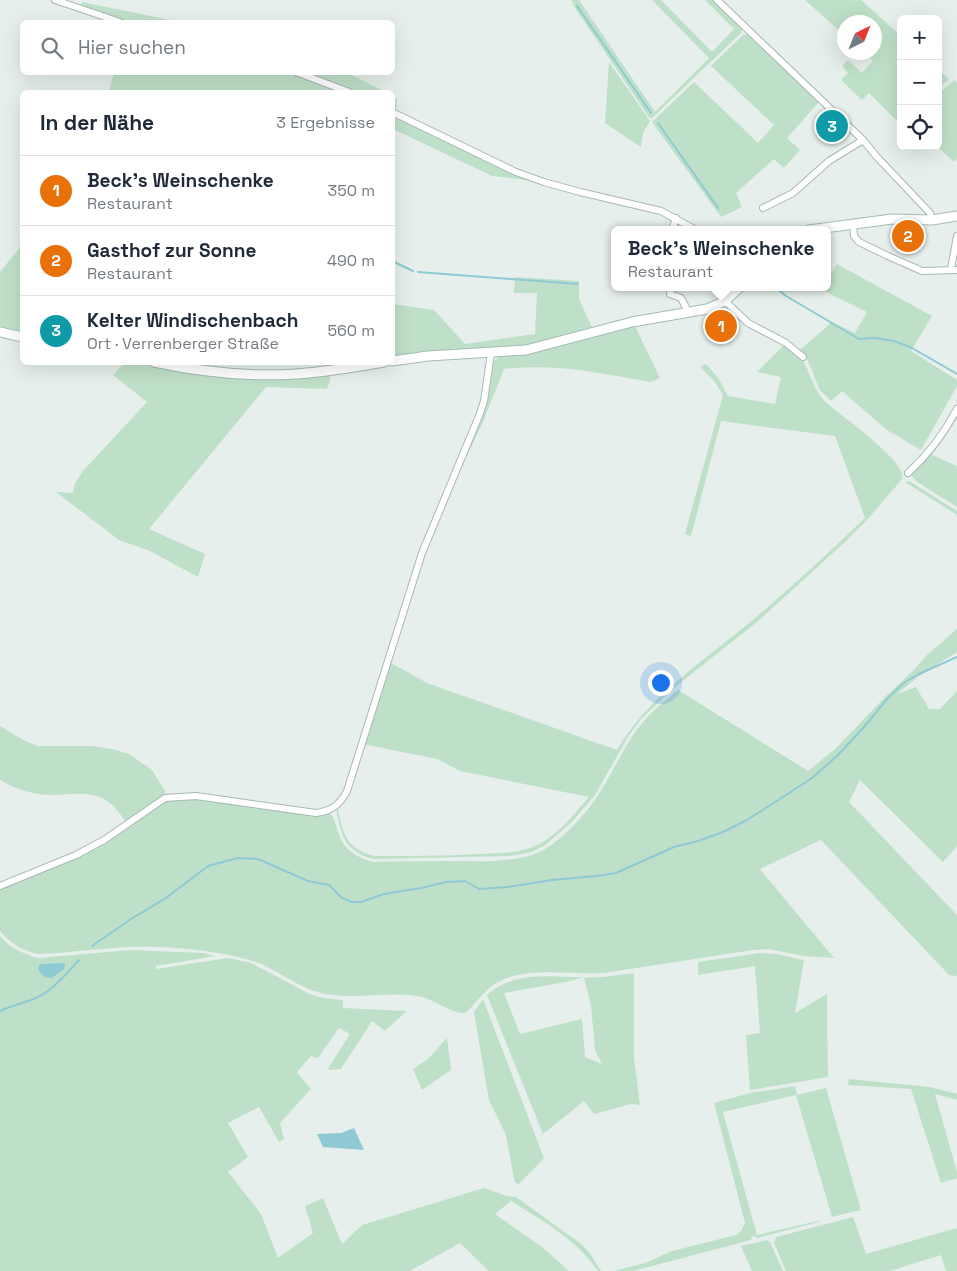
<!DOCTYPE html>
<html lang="de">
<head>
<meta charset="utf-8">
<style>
	:root { --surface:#fff; --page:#f2f2f3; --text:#1f2937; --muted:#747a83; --line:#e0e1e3; --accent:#0f766e }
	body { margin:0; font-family:"Space Grotesk",sans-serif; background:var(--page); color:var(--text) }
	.controls { position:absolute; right:15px; top:15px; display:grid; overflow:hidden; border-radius:8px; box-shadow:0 5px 20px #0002 }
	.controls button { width:45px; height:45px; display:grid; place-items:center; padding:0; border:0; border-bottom:1px solid var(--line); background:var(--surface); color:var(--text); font:25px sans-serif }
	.compass { position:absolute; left:837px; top:15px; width:45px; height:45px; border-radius:50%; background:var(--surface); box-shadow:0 5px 20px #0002; rotate:43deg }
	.you { position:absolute; left:660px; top:682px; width:18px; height:18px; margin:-12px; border:4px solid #fff; border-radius:50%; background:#1a73e8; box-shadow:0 0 0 8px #1a73e833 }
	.badge { display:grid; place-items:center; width:32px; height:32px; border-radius:50%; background:var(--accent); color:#fff; font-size:16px; font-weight:700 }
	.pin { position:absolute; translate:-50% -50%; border:2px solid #fff; box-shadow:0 1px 5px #0006 }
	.popup { position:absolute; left:611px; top:226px; width:220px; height:65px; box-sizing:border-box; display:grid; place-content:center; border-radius:8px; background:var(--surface); filter:drop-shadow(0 1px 4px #0005); font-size:16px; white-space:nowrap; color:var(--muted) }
	.popup b { font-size:19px; color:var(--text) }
	.popup::after { content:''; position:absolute; left:50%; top:100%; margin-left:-10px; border:10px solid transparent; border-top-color:var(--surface) }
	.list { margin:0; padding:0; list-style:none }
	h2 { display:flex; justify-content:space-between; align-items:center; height:65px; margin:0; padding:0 20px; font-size:21px }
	h2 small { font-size:16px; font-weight:400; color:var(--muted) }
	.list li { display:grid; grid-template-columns:32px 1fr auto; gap:15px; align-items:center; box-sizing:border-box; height:70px; padding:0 20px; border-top:1px solid var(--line) }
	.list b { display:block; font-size:19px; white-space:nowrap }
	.list p { margin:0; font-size:16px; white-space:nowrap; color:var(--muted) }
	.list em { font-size:16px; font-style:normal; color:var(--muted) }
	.icon { flex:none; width:28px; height:28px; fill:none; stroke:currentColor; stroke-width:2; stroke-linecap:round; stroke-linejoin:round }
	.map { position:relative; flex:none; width:957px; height:1271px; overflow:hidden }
	.search { position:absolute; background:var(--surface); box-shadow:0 5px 20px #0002; left:20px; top:20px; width:375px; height:55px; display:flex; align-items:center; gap:12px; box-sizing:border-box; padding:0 18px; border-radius:8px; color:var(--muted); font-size:19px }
	.panel { position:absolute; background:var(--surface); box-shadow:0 5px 20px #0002; left:20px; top:90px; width:375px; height:275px; border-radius:8px }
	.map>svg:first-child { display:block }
	.green { fill:#bfe0c8; fill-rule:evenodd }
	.water { fill:#8ec9d4 }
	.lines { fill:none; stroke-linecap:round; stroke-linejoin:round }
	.stream { stroke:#8ec9d4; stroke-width:2 }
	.minor-casing { stroke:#a8b8b2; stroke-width:8 }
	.secondary-casing { stroke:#a4bbb3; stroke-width:11 }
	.minor { stroke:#fff; stroke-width:6 }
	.secondary { stroke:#fff; stroke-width:9 }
</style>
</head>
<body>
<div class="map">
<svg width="957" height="1271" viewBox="0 0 957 1271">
	<rect width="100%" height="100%" fill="#e6efeb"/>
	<g class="green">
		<polygon points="571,0 579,0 655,112 709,58 652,0 661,0 712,52 734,29 705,0 713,0 742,28 742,32 652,118 649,117 573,5 573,2"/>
		<polygon points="805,0 861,0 901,36 901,119 898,122 869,93 862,100 841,80 848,73 842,66 848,60 862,73 873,61 864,53 874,52 874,22 844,22 844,35"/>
		<polygon points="82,2 180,22 120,22 81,9"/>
		<polygon points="749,34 820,101 787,138 800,150 784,168 774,159 736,193 742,207 721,217 652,122 694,82 758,143 774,125 711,66 743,35"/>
		<polygon points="609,62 650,121 643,133 641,147 605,123"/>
		<polygon points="938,69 949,79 938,88"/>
		<polygon points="114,72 348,73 385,92 109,92"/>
		<polygon points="955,80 957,83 957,159 954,162 937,146 938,94"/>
		<polygon points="392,97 397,99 396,114 544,182 492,176 393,129"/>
		<polygon points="22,245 22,333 0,328 0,272"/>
		<polygon points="837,264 932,316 911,351 957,380 957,386 921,450 887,430 842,391 831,401 820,390 807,359 800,350 832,322 855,333 867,312 822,290 824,287 827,287 827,281"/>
		<polygon points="515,277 579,281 579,299 593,329 524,347 393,357 393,304 434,310 465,344 535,334 537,293 514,293"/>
		<path d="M634 324 660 378 650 382C602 373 553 363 504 369L483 422 450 491 481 418 494 361 499 357 526 354Z"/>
		<path d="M784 345C789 349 798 353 802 359 811 373 813 391 827 403 843 418 902 457 903 478L866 521 846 541 757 622 675 687 641 719 629 735 595 795 571 823 544 846 531 852 510 856 374 859C344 851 342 837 336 809L337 807C344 834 344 848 375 856 409 856 444 856 479 854 499 853 520 854 539 844 559 834 574 814 589 797L460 771 437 759 363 744 389 662 427 683 617 750C647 698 703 661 749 623 789 590 827 554 865 518L835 436 721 421 691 536 685 534 723 395 715 382 700 367 706 364 719 379 728 396 775 404 781 377 757 372Z"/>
		<polygon points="124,363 154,363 214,372 331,371 330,380 327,389 266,387 149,529 205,554 198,577 150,551 119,540 56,492 73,493 75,483 83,471 147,402 113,375"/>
		<polygon points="930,454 957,466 957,507 917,482 912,476 912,472"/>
		<polygon points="909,481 957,511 957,515 905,482"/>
		<path d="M957 629V652L919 676 897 694 916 687 929 709H940L957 691V846L943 862 860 780 849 802 957 915V976L949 975 821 840 760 869 834 958 803 956 769 949 753 950 604 973C570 975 522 965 493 985 482 993 475 1005 465 1013 448 1013 434 998 416 996 383 991 347 1002 314 991 290 983 271 965 246 959 209 950 170 946 133 947 101 948 70 953 38 954 23 951 10 943 0 931V888L63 863 163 802 175 799 196 798 331 814C335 819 336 826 338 832 344 850 355 856 372 862 397 861 423 861 448 861 477 861 520 864 545 849 564 838 587 813 598 795 614 771 625 743 644 721 654 709 666 700 678 690L808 771 835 749 887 695 913 671 927 655Z"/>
		<path d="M0 726 25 741 38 746H92L112 749 129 754 152 770 165 791V798L127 824C121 815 116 807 107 801 91 790 70 795 53 795 35 795 14 789 0 780Z"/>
		<path d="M0 936C10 948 24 954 38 958L131 950 203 953 215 956 156 966V969L228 958 251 963 310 994 323 998 343 1000V1008L407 1011 385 1031 372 1021 341 1069 327 1070 350 1034 339 1028 318 1058 311 1056 297 1072 311 1089 280 1123 284 1139 279 1142 259 1107 228 1123 248 1157 228 1172 261 1214 278 1258 313 1233 305 1206 323 1198 342 1244 362 1225 484 1188 507 1196 516 1197 580 1243 589 1252 601 1271H598C577 1240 543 1221 511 1201L495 1214 542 1247 569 1271H489L460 1243 410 1271H0Z"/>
		<polygon points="760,953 776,954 804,960 795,1013 827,994 828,1077 750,1090 746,1035 760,1033 755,966 698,975 698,962"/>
		<path d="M634 973V1057L640 1105 631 1104 594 1114 584 1101 543 1134 487 995C518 966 565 980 603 977 613 976 624 974 634 973ZM584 977 591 1006 595 1050 602 1064 585 1057 582 1019 520 1034 504 993 571 981Z"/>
		<polygon points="483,999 544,1158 519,1184 516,1183 514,1179 506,1135 489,1100 474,1012"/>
		<polygon points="447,1038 451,1070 422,1090 413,1069 428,1059"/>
		<polygon points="849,1079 930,1087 957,1094 957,1100 935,1094 957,1172 957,1178 941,1183 911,1089 848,1085"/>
		<polygon points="795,1086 797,1095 826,1088 861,1210 832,1217 796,1095 723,1112 757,1235 822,1220 815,1223 757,1238 755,1236 752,1237 751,1240 633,1271 614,1271 645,1263 672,1251 736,1235 741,1231 745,1223 714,1103 750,1093"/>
		<polygon points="853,1217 866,1254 957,1228 957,1271 946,1271 941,1255 890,1271 786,1271 774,1243 776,1237"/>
		<polygon points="767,1240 770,1242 783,1271 752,1271 741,1246"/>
	</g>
	<g class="water">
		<path d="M64 963 65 965 64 969 52 978C44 978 41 975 38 968L40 964Z"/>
		<polygon points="354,1128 364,1150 323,1147 317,1134 341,1133"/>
	</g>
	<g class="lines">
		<g class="stream">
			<polyline points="577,6 651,113"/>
			<polyline points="658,123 718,208"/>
			<polyline points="392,261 413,271"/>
			<polyline points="418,272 578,284"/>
			<polyline points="775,287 786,296 859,339 875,338 894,341 912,348 957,374"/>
			<polyline points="92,946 131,919 166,898 208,866 238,858 258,859 308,881 329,885 342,898 352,902 361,902 384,894 421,888 446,882 465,881 479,889 508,887 552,880 597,876 616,873 674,847 698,841 723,832 747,820 783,797 812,778 838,755 864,727 887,699 905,682 919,674 957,657"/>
			<path d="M0 1011C12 1005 26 1003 38 997 54 989 66 974 79 960"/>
		</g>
		<defs>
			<g id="minor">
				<polyline points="55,0 120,22"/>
				<polyline points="717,0 863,140 877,157 930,213 932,220"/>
				<polyline points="296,72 349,92"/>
				<polyline points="392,112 516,172 544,182 580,192 661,211 696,230"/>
				<polyline points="763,208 793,193 829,161 863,140"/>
				<polyline points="853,223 854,236 859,242 888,256 922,271 957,270"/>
				<polyline points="672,230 676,218"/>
				<polyline points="951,269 957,236"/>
				<polyline points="670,287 670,294 681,298 689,313"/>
				<polyline points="725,301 748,323 786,343 803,357"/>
				<path d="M908 473C929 454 944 434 957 409"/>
				<path d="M0 886 76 855 104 840 165 798 196 796 316 813C331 811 340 805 347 791L422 553 479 416 484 401 491 353"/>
			</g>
			<g id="secondary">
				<polyline points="809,230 892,219 932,220 957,216"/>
				<polyline points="0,332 22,337"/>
				<polyline points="392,361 428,356 526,350 632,322 707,309 725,301 740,287"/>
				<path d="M154 362C201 372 249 377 296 374 326 372 355 367 384 362"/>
			</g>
		</defs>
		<use href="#minor" class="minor-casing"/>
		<use href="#secondary" class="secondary-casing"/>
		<use href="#minor" class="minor"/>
		<use href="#secondary" class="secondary"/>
	</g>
</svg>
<div class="controls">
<button>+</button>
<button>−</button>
<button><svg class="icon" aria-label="locate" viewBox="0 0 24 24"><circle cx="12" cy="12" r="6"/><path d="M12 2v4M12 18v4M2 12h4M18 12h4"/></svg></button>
</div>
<svg class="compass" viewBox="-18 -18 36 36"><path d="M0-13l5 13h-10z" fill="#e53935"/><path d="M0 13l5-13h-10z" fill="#747a83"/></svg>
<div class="you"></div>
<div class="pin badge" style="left:721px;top:326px;background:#e8710a">1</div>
<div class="popup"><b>Beck's Weinschenke</b>Restaurant</div>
<div class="pin badge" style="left:908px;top:236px;background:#e8710a">2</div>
<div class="pin badge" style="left:832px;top:126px;background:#0f9aa8">3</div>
<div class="search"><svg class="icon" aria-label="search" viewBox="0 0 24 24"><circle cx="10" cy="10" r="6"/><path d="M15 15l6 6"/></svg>Hier suchen</div>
<section class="panel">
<h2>In der Nähe<small>3 Ergebnisse</small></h2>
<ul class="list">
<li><span class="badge" style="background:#e8710a">1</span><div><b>Beck's Weinschenke</b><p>Restaurant</p></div><em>350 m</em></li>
<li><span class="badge" style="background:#e8710a">2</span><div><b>Gasthof zur Sonne</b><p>Restaurant</p></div><em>490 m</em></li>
<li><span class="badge" style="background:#0f9aa8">3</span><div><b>Kelter Windischenbach</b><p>Ort · Verrenberger Straße</p></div><em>560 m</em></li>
</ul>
</section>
</div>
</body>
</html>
